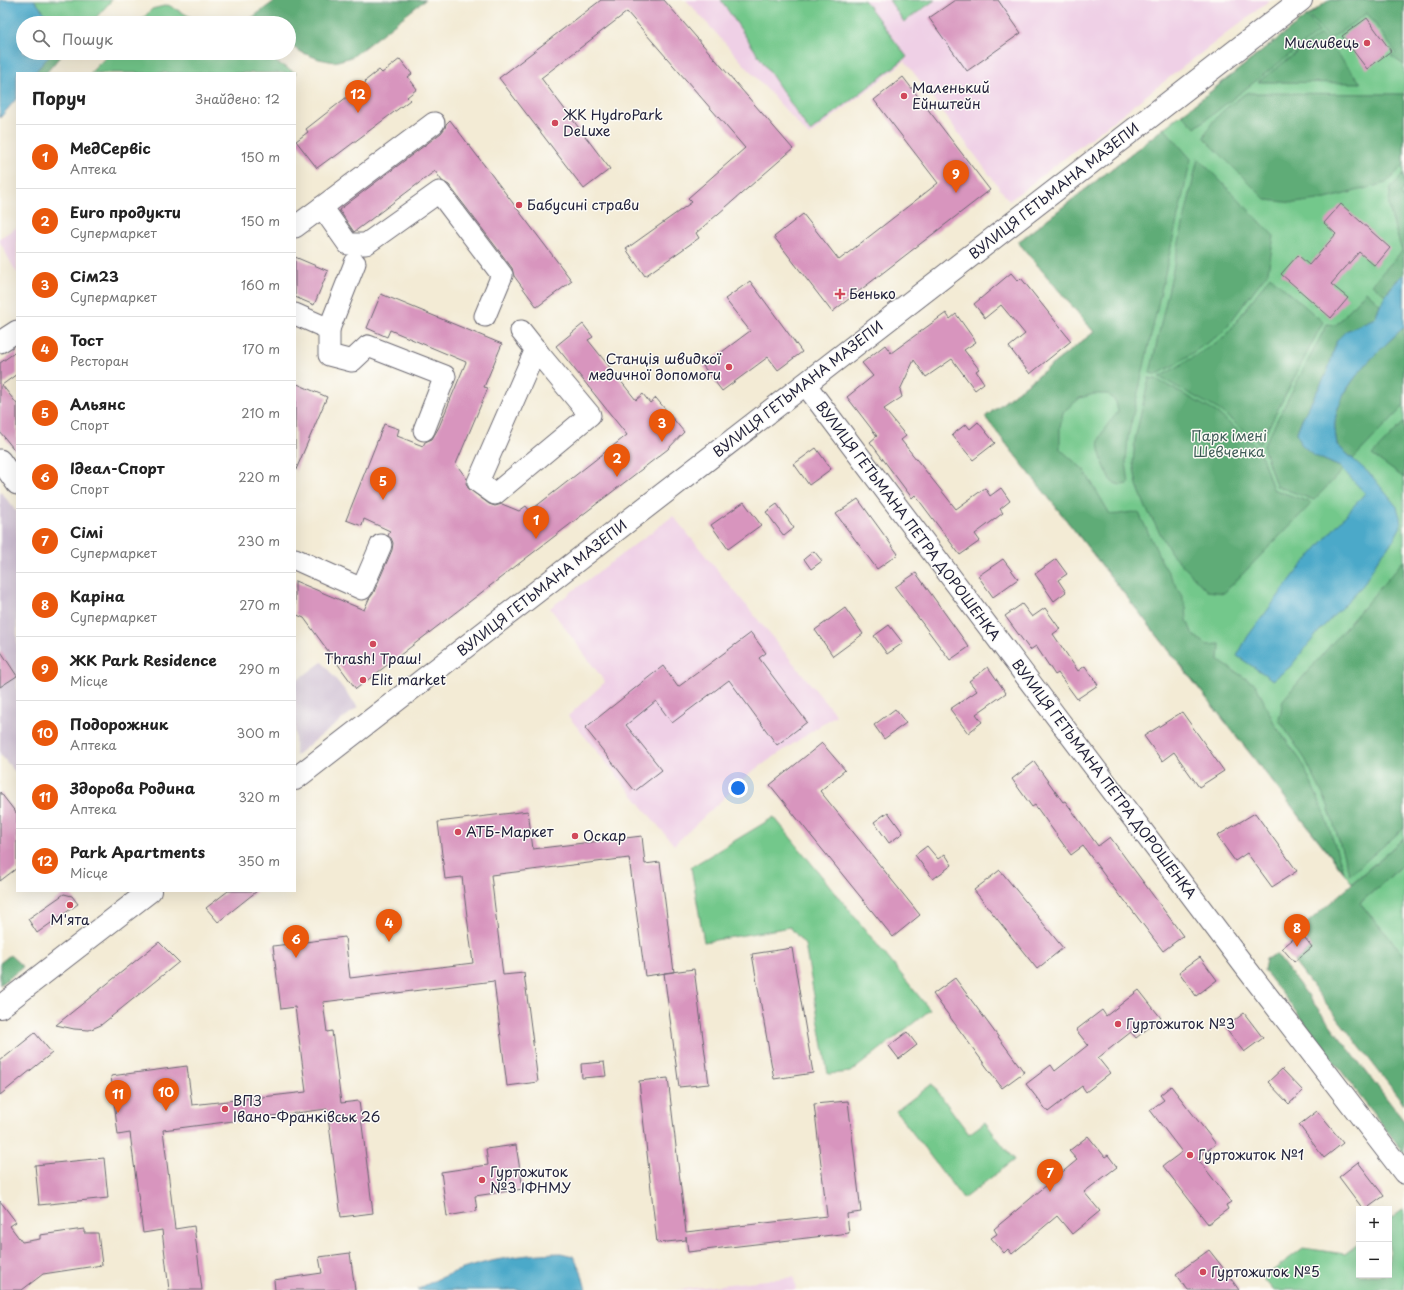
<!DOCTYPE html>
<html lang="uk">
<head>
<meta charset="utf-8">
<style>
	:root { --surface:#fff; --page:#f6f6f6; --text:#222; --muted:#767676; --line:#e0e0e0; --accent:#ea580c }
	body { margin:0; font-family:"Playpen Sans",sans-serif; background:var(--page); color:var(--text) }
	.controls { position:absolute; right:12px; bottom:12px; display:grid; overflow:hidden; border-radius:0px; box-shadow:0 4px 16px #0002 }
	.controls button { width:36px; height:36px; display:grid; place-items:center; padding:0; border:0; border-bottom:1px solid var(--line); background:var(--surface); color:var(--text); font:20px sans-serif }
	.you { position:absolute; left:738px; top:788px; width:14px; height:14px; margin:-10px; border:3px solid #fff; border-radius:50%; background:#1a73e8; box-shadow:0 0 0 6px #1a73e833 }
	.badge { display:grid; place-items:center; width:26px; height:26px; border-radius:50%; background:var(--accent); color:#fff; font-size:13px; font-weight:700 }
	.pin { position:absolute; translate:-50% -33px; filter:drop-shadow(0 1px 2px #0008) }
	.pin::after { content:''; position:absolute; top:21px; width:14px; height:12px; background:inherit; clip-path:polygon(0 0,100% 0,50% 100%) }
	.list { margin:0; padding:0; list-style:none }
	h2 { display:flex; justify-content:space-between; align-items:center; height:52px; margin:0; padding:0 16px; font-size:17px }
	h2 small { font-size:13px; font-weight:400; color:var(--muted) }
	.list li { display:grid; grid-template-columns:26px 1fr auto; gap:12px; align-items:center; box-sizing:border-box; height:64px; padding:0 16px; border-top:1px solid var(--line) }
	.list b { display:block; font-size:15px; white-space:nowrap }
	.list p { margin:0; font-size:13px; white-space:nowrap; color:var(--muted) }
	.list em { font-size:13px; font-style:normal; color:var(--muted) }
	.icon { flex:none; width:22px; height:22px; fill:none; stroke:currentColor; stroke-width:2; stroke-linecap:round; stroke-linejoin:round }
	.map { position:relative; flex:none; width:1404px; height:1290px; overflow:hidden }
	.search { position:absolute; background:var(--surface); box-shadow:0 4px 16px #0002; left:16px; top:16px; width:280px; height:44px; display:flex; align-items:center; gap:10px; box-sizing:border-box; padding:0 14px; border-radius:22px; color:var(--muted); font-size:15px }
	.panel { position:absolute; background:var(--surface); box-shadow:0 4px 16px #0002; left:16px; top:72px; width:280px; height:820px; border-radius:0px }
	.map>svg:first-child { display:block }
	.built { fill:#efd0e6 }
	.industrial { fill:#cdbed2 }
	.green { fill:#73c88b; stroke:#4a7563 }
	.forest { fill:#5eac77; stroke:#406759 }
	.water { fill:#4ba9c9; stroke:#366682 }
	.building { fill:#d895be }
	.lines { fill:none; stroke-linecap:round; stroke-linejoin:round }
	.minor-casing { stroke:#6b6871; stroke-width:23 }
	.major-casing { stroke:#6b6871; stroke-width:24 }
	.minor { stroke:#fff; stroke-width:21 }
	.major { stroke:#fff; stroke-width:22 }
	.poi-dot { fill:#d1495b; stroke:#fdfcf7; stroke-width:1.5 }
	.labels { text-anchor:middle; stroke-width:3; stroke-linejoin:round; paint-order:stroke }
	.poi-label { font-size:14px; fill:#22223b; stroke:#fdfcf7; text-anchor:start }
	.street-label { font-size:14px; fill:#22223b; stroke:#fdfcf7 }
	.park-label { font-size:14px; fill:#3e5c57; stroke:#fdfcf7 }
</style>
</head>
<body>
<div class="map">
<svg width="1404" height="1290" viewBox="0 0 1404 1290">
	<rect width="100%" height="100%" fill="#fdfcf7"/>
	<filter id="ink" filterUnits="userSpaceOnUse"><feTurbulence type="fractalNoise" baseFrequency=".025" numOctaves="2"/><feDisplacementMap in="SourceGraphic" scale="8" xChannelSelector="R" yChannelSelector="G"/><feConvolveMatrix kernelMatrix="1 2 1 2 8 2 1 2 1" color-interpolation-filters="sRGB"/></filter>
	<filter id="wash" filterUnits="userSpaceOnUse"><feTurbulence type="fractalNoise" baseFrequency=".012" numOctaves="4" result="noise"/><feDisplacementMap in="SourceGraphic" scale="16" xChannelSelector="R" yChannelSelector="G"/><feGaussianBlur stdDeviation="0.9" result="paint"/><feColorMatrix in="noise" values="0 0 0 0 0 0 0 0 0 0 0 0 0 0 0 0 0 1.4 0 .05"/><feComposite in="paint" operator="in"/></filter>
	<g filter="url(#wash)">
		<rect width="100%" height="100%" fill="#f3ebd5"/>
		<g class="built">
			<polygon points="686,0 1270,0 1009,201 905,61 809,136"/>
			<polygon points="17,227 17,274 0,242 0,238"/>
			<polygon points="673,516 836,715 750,773 674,845 568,716 605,682 550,608"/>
			<polygon points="794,1277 796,1290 676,1290"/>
		</g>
		<g class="industrial">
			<polygon points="0,491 17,512 17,774 0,754"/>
			<polygon points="322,662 358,707 295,756 295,682"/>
		</g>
		<g class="green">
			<polygon points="34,0 112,0 91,23 53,23"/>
			<polygon points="721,0 864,0 907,57 810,132"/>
			<polygon points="889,0 935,0 904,22"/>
			<polygon points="1329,0 1404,0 1404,838 1352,883 985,417 1094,332 1018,242 1307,16 1309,15"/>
			<polygon points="168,5 202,23 138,23 152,9"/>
			<polygon points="110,53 259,53 296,73 295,74 295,73 90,73"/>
			<polygon points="774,817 930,1010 851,1072 828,1074 805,945 790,927 704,942 691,867"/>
			<polygon points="1404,864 1404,955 1360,903"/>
			<polygon points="932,1084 969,1134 985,1122 1014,1160 963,1199 896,1111"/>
			<polygon points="1404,1209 1404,1290 1273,1290 1263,1278 1303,1248 1345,1254 1359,1243 1359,1275 1389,1275 1389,1220"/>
		</g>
		<g class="forest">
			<polygon points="276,0 425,0 352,57 334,62 319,59 303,53 289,45 289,23 249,23 246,22"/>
			<polygon points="1329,0 1404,0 1404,65 1391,56 1396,53 1367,13 1329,40 1309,15"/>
			<polygon points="1307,16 1319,32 1195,128 1182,114"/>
			<polygon points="1321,34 1361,83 1258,82"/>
			<polygon points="52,53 63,53 46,73 34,73"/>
			<path d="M1246 93 1404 94V165L1386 183 1326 199 1295 203 1266 200 1204 138C1211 117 1229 106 1246 93Z"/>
			<path d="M1164 128 1191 159 1128 437 1126 462 1129 484 1120 485 1112 482C1107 474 1096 449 1099 441 1102 429 1111 421 1118 412L1116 402 1108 394H1094L1080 398 1063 412 1060 427V449L1084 470 1110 514C1120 516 1129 510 1139 513L1162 562 1180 592 1186 607 1187 620 1193 635 1208 645 1220 644 1219 661 1256 685 1275 725 1301 761 1321 805 1344 872 985 417 1094 332 1018 242Z"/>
			<polygon points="1198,158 1274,236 1268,272 1222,333 1176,364 1156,375 1150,373"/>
			<polygon points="1404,174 1404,186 1401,194 1404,201 1404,274 1395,282 1385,295 1372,284 1402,251 1392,219 1389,205 1391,187"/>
			<polygon points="1270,276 1323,322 1260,444 1219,410 1159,377 1179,366 1225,337"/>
			<polygon points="1366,291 1380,304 1375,318 1346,331 1337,340 1327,373 1302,419 1297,432 1313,455 1340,467 1343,470 1314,500 1276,486 1263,447 1327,324 1336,325"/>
			<path d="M1404 327V406L1353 459 1337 445C1336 437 1334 428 1335 421 1340 384 1378 352 1404 327Z"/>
			<polygon points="1149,378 1156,379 1216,412 1259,448 1273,489 1312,503 1224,593 1207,591 1171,553 1146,508 1137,485 1133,463 1135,439"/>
			<polygon points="1404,422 1404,478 1372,455"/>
			<polygon points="1404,560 1404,828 1351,874 1349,873 1327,803 1305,759 1279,720 1283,700"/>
			<polygon points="1404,838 1404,864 1360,903 1404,955 1404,1104 1294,962 1312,947 1299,930"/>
			<polygon points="1276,954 1404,1121 1404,1153 1264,970 1266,959"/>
			<polygon points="10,955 23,967 0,985 0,963"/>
		</g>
		<g class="water">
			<polygon points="0,0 34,0 53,23 23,23 23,53 52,53 34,73 17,73 17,98 0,118"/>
			<path d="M1404 274V327C1378 352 1340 384 1335 421 1334 428 1336 437 1337 445L1371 475 1397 507 1400 517 1401 526 1393 541 1380 556 1363 585 1321 629 1290 667 1273 680 1237 656 1248 636 1298 570 1365 493 1340 467 1313 455 1301 444 1297 432 1302 419 1327 373 1337 340 1346 331 1375 318C1381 301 1390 286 1404 274Z"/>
			<path d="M561 1253 573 1256 581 1271 586 1290H417C460 1264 512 1254 561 1253Z"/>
		</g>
		<g id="blocks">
			<g class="building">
				<polygon points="601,0 664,0 793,149 696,233 699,238 645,276 626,249 692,202 688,198 745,148 627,12 541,78 610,169 584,189 499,78"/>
				<polygon points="955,0 998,0 1021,33 967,71 929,18"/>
				<polygon points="1367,18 1391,51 1367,69 1342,36"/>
				<polygon points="400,59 412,74 408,77 417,89 407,97 410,100 333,158 332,157 317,168 296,141 308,132 306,129 366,82 365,81 379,70 382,73"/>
				<polygon points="903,77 990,190 832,312 774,237 803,214 839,260 938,183 874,100"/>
				<polygon points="450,120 572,281 537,307 514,276 512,268 449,185 442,181 435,171 354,232 339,210 441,133 445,128 446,124"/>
				<polygon points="1341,204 1390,248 1375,266 1359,252 1331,284 1348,298 1331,318 1281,274 1298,255 1309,265 1336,234 1324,223"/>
				<polygon points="295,257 328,271 314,305 295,297"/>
				<polygon points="1011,273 1018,281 1021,278 1071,341 1030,374 1009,347 1025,334 1001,305 985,318 974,304"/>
				<polygon points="750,281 802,352 778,370 768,357 722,391 703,366 750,331 725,299"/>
				<polygon points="381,294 502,344 484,387 488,388 456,464 467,479 466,483 468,488 489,504 495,506 502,504 519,511 526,506 530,511 627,435 556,346 583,324 593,337 588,340 636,400 643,394 650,403 656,398 684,432 668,449 356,689 304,618 295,614 295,581 364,610 369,599 373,594 392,550 393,543 391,538 388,536 390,531 364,519 362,526 346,520 384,424 399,429 397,436 423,446 425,442 432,439 439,427 466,362 390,330 387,337 367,328"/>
				<polygon points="946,313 950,319 956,314 976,342 964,350 979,369 976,371 984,383 975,390 952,359 926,377 914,360 900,390 902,397 884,409 906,436 901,440 956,509 985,488 990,496 1001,488 1010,501 1000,509 1003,513 975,534 980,541 960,555 915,495 912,498 870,442 877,436 847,397 873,376 862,363 885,345 891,353"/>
				<polygon points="17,351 17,374 2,385 17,404 17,453 0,432 0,363"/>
				<polygon points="295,383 327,397 295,472"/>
				<polygon points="978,422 995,443 973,460 952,435 966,424 970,429"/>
				<polygon points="816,448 831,469 809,485 794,464"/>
				<polygon points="858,499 898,554 877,569 836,514"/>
				<polygon points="744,502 761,525 728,549 711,525"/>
				<polygon points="777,504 794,528 784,536 766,512"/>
				<polygon points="814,551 822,561 811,569 804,559"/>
				<polygon points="1003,559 1018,579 993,597 978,576"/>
				<polygon points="1056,559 1067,574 1058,580 1066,592 1054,601 1035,574"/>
				<polygon points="916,573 969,647 950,660 895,587"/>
				<polygon points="1022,604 1032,617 1045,608 1060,629 1053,634 1078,671 1085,666 1098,685 1077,699 1058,673 1055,675 1036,646 1030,650 1005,616"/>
				<polygon points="845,608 863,634 833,656 815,630"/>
				<polygon points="889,625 903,643 887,654 874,636"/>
				<polygon points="751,633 766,653 759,658 807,722 777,745 729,680 672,723 656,701 626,725 662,770 635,791 585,728 663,666 678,687"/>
				<polygon points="0,650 17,676 0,687"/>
				<polygon points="988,667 1006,693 976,714 982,722 968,733 950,709 977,691 969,681"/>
				<polygon points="895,709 906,723 884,739 874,725"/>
				<polygon points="1182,712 1224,771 1199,787 1174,752 1162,761 1144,736"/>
				<polygon points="822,743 845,770 820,791 920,915 893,937 770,785"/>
				<polygon points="1034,762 1063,802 1065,801 1098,846 1110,837 1183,936 1163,951 1122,897 1121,898 1083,846 1071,855 1035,805 1032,807 1012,779"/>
				<polygon points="0,792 17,814 17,868 0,881"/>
				<polygon points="528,811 533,849 642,836 645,864 660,862 674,972 645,976 629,858 491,875 503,975 524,973 538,1082 507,1086 494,981 323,1002 327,1032 332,1031 341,1103 359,1101 373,1213 341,1217 327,1109 163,1130 175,1229 194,1226 202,1290 169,1290 162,1230 143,1233 130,1133 118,1135 111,1076 187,1066 192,1105 306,1092 295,1007 281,1009 273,946 345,937 350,978 473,963 462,877 445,879 438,822"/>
				<polygon points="888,812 903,833 889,843 874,822"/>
				<polygon points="1255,813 1297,871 1272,887 1247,853 1235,861 1217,836"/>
				<polygon points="927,846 938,859 945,854 952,865 933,879 915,855"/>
				<polygon points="1000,870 1063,948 1037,969 974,890"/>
				<polygon points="228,891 257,891 218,922 206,908"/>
				<polygon points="64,894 72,896 78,904 37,933 28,919"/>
				<polygon points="1301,933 1312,947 1294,962 1282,948"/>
				<polygon points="159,942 179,962 101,1025 89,1030 74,1029 56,1025"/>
				<polygon points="792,948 813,1073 774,1079 752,954"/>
				<polygon points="1200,957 1217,980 1196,996 1179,972"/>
				<polygon points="694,969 709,1084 679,1087 664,973"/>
				<polygon points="955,978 1024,1072 1002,1088 933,994"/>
				<polygon points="1139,990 1161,1018 1136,1038 1131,1032 1098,1058 1110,1073 1086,1092 1082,1086 1048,1112 1026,1084 1051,1065 1055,1071 1088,1045 1076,1030 1102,1010 1106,1016"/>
				<polygon points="1244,1013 1263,1038 1244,1052 1225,1028"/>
				<polygon points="907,1032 917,1045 899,1059 889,1046"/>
				<polygon points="35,1033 52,1053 0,1095 0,1061"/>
				<polygon points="604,1062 606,1076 582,1078 581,1064"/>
				<polygon points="1282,1069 1303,1091 1289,1104 1268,1082"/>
				<polygon points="668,1078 686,1232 827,1216 814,1104 848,1101 861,1212 847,1214 849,1233 688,1252 686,1236 686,1240 657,1243 639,1081"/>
				<polygon points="1171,1086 1216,1144 1197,1158 1231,1202 1226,1205 1228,1209 1208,1224 1163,1166 1182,1152 1150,1110 1164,1100 1160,1095"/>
				<polygon points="1317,1111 1343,1143 1324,1158 1299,1125"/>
				<polygon points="1088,1136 1105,1157 1108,1155 1117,1167 1084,1192 1100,1211 1072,1234 1057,1216 1012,1254 1008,1249 1004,1253 991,1238 997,1234 994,1229 1077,1160 1069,1151"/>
				<polygon points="516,1145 523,1189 475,1196 477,1211 447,1216 441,1172 488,1165 486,1149"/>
				<polygon points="104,1158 108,1198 39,1205 35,1165"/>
				<polygon points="1358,1162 1384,1196 1366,1209 1363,1209 1339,1177"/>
				<polygon points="0,1201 16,1222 10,1226 22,1242 40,1239 40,1235 84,1229 84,1233 98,1233 102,1265 43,1274 22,1290 0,1290"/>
				<polygon points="1209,1250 1224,1269 1239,1290 1188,1290 1176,1274"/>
				<polygon points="350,1253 355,1290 275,1290 274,1280 322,1273 319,1257"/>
			</g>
		</g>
	</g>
	<g filter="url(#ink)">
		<use href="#blocks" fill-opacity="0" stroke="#6b6871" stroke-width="1"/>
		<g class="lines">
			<defs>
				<g id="minor">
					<polyline points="322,207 434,123"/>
					<polyline points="295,227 322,207 348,244 366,244 439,192 502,275 485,316"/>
					<polyline points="295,314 329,329 355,263"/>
					<polyline points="329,329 329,355 352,361 368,346 445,376 424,430"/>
					<polyline points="521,331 540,355 590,415 495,494 478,482 536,349"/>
					<polyline points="0,342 17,331"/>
					<polyline points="805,384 1246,968 1404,1173"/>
					<polyline points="0,460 17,484"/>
					<polyline points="295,559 362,589 381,545"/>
				</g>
				<g id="major">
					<polyline points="295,779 1301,0"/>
					<polyline points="0,1007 150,891"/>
				</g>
			</defs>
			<use href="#minor" class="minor-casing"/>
			<use href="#major" class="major-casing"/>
			<use href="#minor" class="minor"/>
			<use href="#major" class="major"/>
		</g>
	</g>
	<g class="poi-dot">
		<circle cx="1367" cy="43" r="4"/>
		<circle cx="904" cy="96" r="4"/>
		<circle cx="555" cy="123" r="4"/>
		<circle cx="519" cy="205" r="4"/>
		<path d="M838 288h4v4h4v4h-4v4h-4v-4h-4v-4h4z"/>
		<circle cx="729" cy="367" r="4"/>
		<circle cx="373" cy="644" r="4"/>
		<circle cx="363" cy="680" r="4"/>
		<circle cx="458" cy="832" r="4"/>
		<circle cx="575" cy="836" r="4"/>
		<circle cx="70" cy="905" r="4"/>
		<circle cx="1118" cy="1024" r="4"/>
		<circle cx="225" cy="1109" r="4"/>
		<circle cx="1190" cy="1155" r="4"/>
		<circle cx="482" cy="1180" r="4"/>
		<circle cx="1203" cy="1272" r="4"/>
	</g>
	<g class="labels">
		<g class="poi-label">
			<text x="1359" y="48" text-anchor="end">Мисливець</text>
			<text x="912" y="93">Маленький<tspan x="912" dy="16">Ейнштейн</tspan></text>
			<text x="563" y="120">ЖК HydroPark<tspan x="563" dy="16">DeLuxe</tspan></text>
			<text x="527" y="210">Бабусині страви</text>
			<text x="849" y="299">Бенько</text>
			<text x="721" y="364" text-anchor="end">Станція швидкої<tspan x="721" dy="16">медичної допомоги</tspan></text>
			<text x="373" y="664" text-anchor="middle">Thrash! Траш!</text>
			<text x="371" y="685">Elit market</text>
			<text x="466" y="837">АТБ-Маркет</text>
			<text x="583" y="841">Оскар</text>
			<text x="70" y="925" text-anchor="middle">М'ята</text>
			<text x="1126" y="1029">Гуртожиток №3</text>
			<text x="233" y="1106">ВПЗ<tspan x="233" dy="16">Івано-Франківськ 26</tspan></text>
			<text x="1198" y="1160">Гуртожиток №1</text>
			<text x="490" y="1177">Гуртожиток<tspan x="490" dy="16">№3 ІФНМУ</tspan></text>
			<text x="1211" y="1277">Гуртожиток №5</text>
		</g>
		<g class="street-label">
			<text transform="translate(1054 191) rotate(-38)" y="5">ВУЛИЦЯ ГЕТЬМАНА МАЗЕПИ</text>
			<text transform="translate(798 389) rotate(-38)" y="5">ВУЛИЦЯ ГЕТЬМАНА МАЗЕПИ</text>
			<text transform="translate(908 521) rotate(53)" y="5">ВУЛИЦЯ ГЕТЬМАНА ПЕТРА ДОРОШЕНКА</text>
			<text transform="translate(542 588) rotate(-38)" y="5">ВУЛИЦЯ ГЕТЬМАНА МАЗЕПИ</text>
			<text transform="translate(1104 779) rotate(53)" y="5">ВУЛИЦЯ ГЕТЬМАНА ПЕТРА ДОРОШЕНКА</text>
		</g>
		<g class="park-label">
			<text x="1229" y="441">Парк імені<tspan x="1229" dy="16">Шевченка</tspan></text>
		</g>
	</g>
</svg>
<div class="controls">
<button>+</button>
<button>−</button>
</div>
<div class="you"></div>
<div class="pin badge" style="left:536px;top:539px">1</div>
<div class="pin badge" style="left:617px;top:477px">2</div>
<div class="pin badge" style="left:662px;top:442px">3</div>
<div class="pin badge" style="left:389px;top:942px">4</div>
<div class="pin badge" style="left:383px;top:500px">5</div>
<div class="pin badge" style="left:296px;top:958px">6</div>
<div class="pin badge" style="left:1050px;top:1192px">7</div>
<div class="pin badge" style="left:1297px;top:947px">8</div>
<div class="pin badge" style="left:956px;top:193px">9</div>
<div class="pin badge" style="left:166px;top:1111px">10</div>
<div class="pin badge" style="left:118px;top:1113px">11</div>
<div class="pin badge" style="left:358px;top:113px">12</div>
<div class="search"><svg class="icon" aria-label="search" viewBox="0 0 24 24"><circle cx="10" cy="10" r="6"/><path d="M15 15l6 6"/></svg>Пошук</div>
<section class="panel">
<h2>Поруч<small>Знайдено: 12</small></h2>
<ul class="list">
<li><span class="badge">1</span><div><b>МедСервіс</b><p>Аптека</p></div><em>150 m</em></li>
<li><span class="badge">2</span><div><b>Euro продукти</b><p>Супермаркет</p></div><em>150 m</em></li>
<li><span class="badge">3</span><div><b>Сім23</b><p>Супермаркет</p></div><em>160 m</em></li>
<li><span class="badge">4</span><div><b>Тост</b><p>Ресторан</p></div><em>170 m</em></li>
<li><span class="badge">5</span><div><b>Альянс</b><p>Спорт</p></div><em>210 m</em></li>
<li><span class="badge">6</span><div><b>Ідеал-Спорт</b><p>Спорт</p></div><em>220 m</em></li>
<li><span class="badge">7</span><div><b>Сімі</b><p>Супермаркет</p></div><em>230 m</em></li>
<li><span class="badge">8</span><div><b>Каріна</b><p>Супермаркет</p></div><em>270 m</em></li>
<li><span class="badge">9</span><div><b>ЖК Park Residence</b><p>Місце</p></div><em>290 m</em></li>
<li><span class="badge">10</span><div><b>Подорожник</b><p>Аптека</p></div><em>300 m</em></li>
<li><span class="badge">11</span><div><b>Здорова Родина</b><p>Аптека</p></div><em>320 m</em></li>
<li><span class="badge">12</span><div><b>Park Apartments</b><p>Місце</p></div><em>350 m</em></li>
</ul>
</section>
</div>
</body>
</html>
